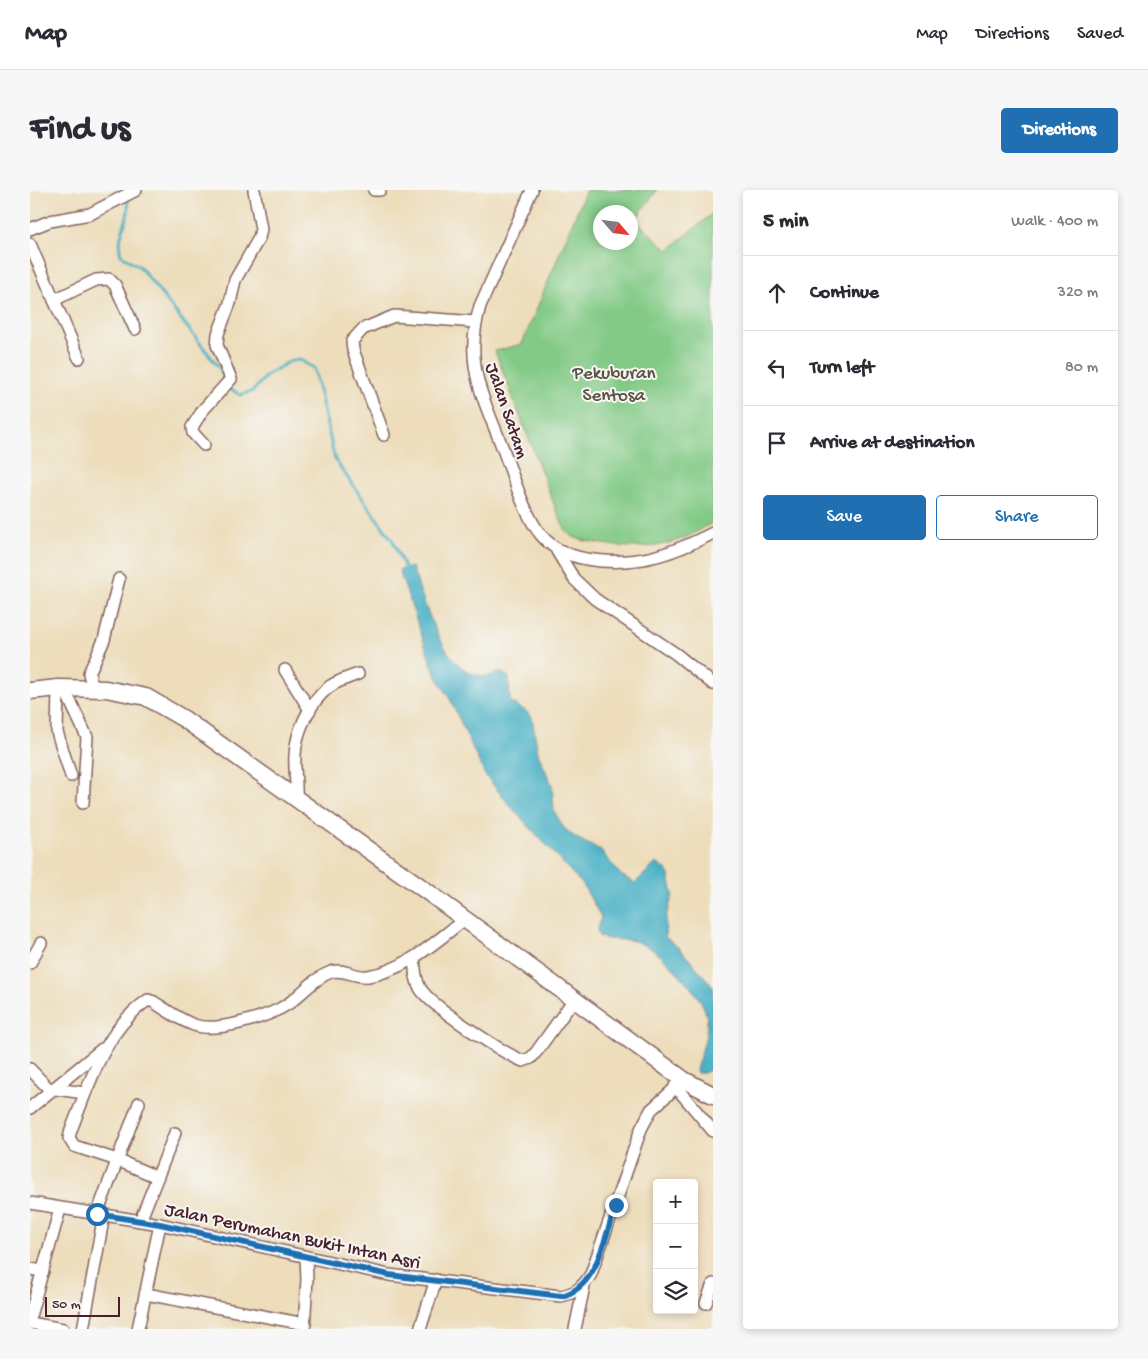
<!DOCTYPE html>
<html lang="en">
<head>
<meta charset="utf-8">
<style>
	:root { --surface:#fff; --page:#f7f7f7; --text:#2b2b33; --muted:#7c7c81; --line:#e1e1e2; --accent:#1f6fb2 }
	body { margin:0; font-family:"Gochi Hand",sans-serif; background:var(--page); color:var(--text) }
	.controls { position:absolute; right:15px; bottom:15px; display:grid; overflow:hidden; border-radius:5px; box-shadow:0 2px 8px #0003 }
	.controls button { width:45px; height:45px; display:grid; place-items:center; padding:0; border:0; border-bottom:1px solid var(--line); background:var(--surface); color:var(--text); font:25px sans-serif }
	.compass { position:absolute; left:563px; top:15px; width:45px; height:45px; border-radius:50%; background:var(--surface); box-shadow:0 2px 8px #0003; rotate:118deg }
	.scale { position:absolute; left:15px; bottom:12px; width:75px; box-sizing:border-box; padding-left:5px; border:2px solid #4a1f2b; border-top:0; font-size:14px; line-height:18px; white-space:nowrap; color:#4a1f2b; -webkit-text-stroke:4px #f6f6f2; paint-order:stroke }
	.stop { position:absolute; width:15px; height:15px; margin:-11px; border:4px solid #1f6fb2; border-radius:50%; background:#fff }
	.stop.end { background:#1f6fb2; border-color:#fff; box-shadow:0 1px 5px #0008 }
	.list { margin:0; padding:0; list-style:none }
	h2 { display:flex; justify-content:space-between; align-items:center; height:65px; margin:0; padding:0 20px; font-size:21px }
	h2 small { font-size:16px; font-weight:400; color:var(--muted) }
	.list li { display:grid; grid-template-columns:32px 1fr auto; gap:15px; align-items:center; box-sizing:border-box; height:75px; padding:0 20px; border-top:1px solid var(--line) }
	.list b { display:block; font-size:19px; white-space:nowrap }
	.list em { font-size:16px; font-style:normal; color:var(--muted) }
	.actions { display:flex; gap:10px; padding:15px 20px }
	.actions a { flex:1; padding:11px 0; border:1px solid var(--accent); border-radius:5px; text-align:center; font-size:18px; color:var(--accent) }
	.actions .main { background:var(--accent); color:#fff }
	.icon { flex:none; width:28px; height:28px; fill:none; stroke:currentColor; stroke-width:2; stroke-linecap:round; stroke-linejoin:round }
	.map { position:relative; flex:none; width:683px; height:1139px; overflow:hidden; border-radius:5px }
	header { display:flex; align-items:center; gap:30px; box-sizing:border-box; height:70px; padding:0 25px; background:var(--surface); border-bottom:1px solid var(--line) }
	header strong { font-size:24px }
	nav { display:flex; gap:28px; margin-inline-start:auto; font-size:18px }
	.intro { display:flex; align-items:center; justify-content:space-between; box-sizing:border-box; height:120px; padding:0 30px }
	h1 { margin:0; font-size:35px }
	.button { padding:12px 22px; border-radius:5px; background:var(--accent); color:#fff; font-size:18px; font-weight:700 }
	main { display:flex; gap:30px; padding:0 30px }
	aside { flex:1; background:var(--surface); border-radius:5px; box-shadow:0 2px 8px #0003 }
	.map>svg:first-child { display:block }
	.green { fill:#83ca86; stroke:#667458; fill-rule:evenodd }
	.water { fill:#48b1c6; stroke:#496878 }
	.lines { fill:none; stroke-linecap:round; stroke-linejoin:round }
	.stream { stroke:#48b1c6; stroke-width:3 }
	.street-casing { stroke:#83625d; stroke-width:14 }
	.secondary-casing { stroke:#83625d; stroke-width:19 }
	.street { stroke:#fff; stroke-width:11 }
	.secondary { stroke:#fff; stroke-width:16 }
	.route { stroke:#1f6fb2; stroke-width:6 }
	.labels { text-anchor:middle; stroke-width:4; stroke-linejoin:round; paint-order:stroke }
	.park-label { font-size:19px; fill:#5b5246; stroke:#f6f6f2 }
	.street-label { font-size:19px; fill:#4a1f2b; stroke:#f6f6f2 }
</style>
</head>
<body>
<header>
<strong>Map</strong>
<nav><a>Map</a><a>Directions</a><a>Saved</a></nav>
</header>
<div class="intro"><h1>Find us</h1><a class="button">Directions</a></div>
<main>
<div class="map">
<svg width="683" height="1139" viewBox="0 0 683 1139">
	<rect width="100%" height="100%" fill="#f6f6f2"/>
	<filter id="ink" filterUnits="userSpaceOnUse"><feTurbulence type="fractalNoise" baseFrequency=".02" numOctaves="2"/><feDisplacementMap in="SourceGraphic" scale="10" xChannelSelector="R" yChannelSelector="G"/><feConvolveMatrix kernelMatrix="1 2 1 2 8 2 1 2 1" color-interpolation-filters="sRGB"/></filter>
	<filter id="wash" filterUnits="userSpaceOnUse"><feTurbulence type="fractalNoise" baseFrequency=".0096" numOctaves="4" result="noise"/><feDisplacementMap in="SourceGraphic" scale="20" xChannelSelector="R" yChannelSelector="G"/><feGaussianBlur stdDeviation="1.12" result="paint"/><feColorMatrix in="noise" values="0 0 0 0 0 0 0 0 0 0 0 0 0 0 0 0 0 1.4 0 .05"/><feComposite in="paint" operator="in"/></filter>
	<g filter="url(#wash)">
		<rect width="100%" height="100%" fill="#edddbb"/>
		<path class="green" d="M556 0H627L605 30 638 60 683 23V332C645 357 617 361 573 354 562 352 550 351 540 345 534 341 530 328 527 322L465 161 492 154ZM570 22H600V52H570Z"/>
		<path class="water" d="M382 377C394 409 412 482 452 486 459 487 465 483 471 482L479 487 480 512 496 521 502 527 508 563 522 595 524 621 534 638 545 647 571 661 591 685 605 693 626 673 638 681 643 705 636 727 635 747 650 759 683 796V878C678 882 673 884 667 883L666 879C683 828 683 821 647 782 635 769 624 758 607 752 595 748 581 752 569 746L567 740 571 727 553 695 481 617 455 585 420 509 405 484 369 380Z"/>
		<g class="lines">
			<path class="stream" d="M97 8C103 29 85 44 91 65L110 77 191 180 199 198 210 205 223 201 237 185 260 171 270 170 284 178 305 270 363 351 376 381"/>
		</g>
	</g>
	<g filter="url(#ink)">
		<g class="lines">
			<defs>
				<g id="street">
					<polyline points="344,0 350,0"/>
					<path d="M502 0 450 116C434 173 451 202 471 254 481 279 494 325 511 345 524 360 537 365 556 369 605 377 640 365 683 343"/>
					<polyline points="0,39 20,31 60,24 106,0"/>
					<polyline points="0,54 49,168"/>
					<polyline points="24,110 66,90 79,89 85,95 105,139"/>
					<polyline points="354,245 323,160 322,151 333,139 364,126 446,132"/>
					<polyline points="174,255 163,243 162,237 173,220 201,189 187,155 188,144 200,113 205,90 229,48 231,39 224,0"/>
					<polyline points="527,361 544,389 565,409 646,464 683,494"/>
					<polyline points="255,480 280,520"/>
					<polyline points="28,498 27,542 41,586"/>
					<polyline points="34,498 57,547 53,613"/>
					<polyline points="66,498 61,492 59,483 74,450 89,389"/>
					<path d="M266 607C267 593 264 579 265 565 266 541 280 512 299 497 307 491 318 488 328 484"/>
					<path d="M384 768C385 779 385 789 390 798 399 815 473 863 493 871L501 868 507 861 545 808"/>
					<polyline points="0,773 11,753"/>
					<polyline points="0,879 18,898 55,903"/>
					<polyline points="645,896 683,941"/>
					<polyline points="0,918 72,859"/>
					<path d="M127 987 87 970 44 956 39 948 41 940C60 893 74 840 118 810L124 812C136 820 150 830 164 835 187 843 238 827 258 814 272 804 284 788 301 782 314 778 325 788 338 786 376 780 405 752 435 729"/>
					<path d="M0 1013 130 1034 359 1085 531 1106C546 1103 553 1097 561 1084L611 939 621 920 654 890"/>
					<polyline points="67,1024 109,913"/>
					<polyline points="110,1031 145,943"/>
					<polyline points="0,1079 13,1081"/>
					<polyline points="116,1104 275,1134"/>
					<polyline points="676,1113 683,1094"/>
					<polyline points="0,1126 30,1019"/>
					<polyline points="0,1133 33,1139"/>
					<polyline points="53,1139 74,1025"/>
					<polyline points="108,1139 130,1034"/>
					<polyline points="274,1139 277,1089 276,1067"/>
					<polyline points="390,1139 406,1090"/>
					<polyline points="545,1139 554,1096"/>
				</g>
				<polyline id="secondary" points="0,501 28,498 76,499 116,507 154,529 395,700 654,890 683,905"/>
			</defs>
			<use href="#street" class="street-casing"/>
			<use href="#secondary" class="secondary-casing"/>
			<use href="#street" class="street"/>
			<use href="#secondary" class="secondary"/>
		</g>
	</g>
	<g class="lines" filter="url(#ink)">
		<path class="route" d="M67 1024 130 1034 359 1085 531 1106C568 1098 575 1046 586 1015"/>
	</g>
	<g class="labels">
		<g class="park-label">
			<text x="584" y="188">Pekuburan<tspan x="584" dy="22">Sentosa</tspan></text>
		</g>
		<g class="street-label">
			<text transform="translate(479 220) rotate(71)" y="7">Jalan Satam</text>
			<text transform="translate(263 1044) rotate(12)" y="7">Jalan Perumahan Bukit Intan Asri</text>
		</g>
	</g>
</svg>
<div class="controls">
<button>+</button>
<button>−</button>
<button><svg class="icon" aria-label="layers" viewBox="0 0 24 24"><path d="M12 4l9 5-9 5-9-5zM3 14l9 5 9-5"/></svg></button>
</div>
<svg class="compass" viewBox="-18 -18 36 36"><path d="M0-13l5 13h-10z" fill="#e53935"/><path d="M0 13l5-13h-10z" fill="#7c7c81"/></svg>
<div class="scale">50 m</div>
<div class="stop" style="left:67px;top:1024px"></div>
<div class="stop end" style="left:586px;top:1015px"></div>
</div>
<aside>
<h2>5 min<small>Walk · 400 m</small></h2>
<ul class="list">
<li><svg class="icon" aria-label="ahead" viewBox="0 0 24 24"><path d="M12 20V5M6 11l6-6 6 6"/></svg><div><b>Continue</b></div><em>320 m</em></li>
<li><svg class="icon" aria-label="left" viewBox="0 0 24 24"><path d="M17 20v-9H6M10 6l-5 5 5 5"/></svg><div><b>Turn left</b></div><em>80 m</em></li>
<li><svg class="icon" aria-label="arrive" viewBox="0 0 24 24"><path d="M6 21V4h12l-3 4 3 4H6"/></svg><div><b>Arrive at destination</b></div></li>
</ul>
<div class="actions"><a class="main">Save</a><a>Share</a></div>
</aside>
</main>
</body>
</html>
